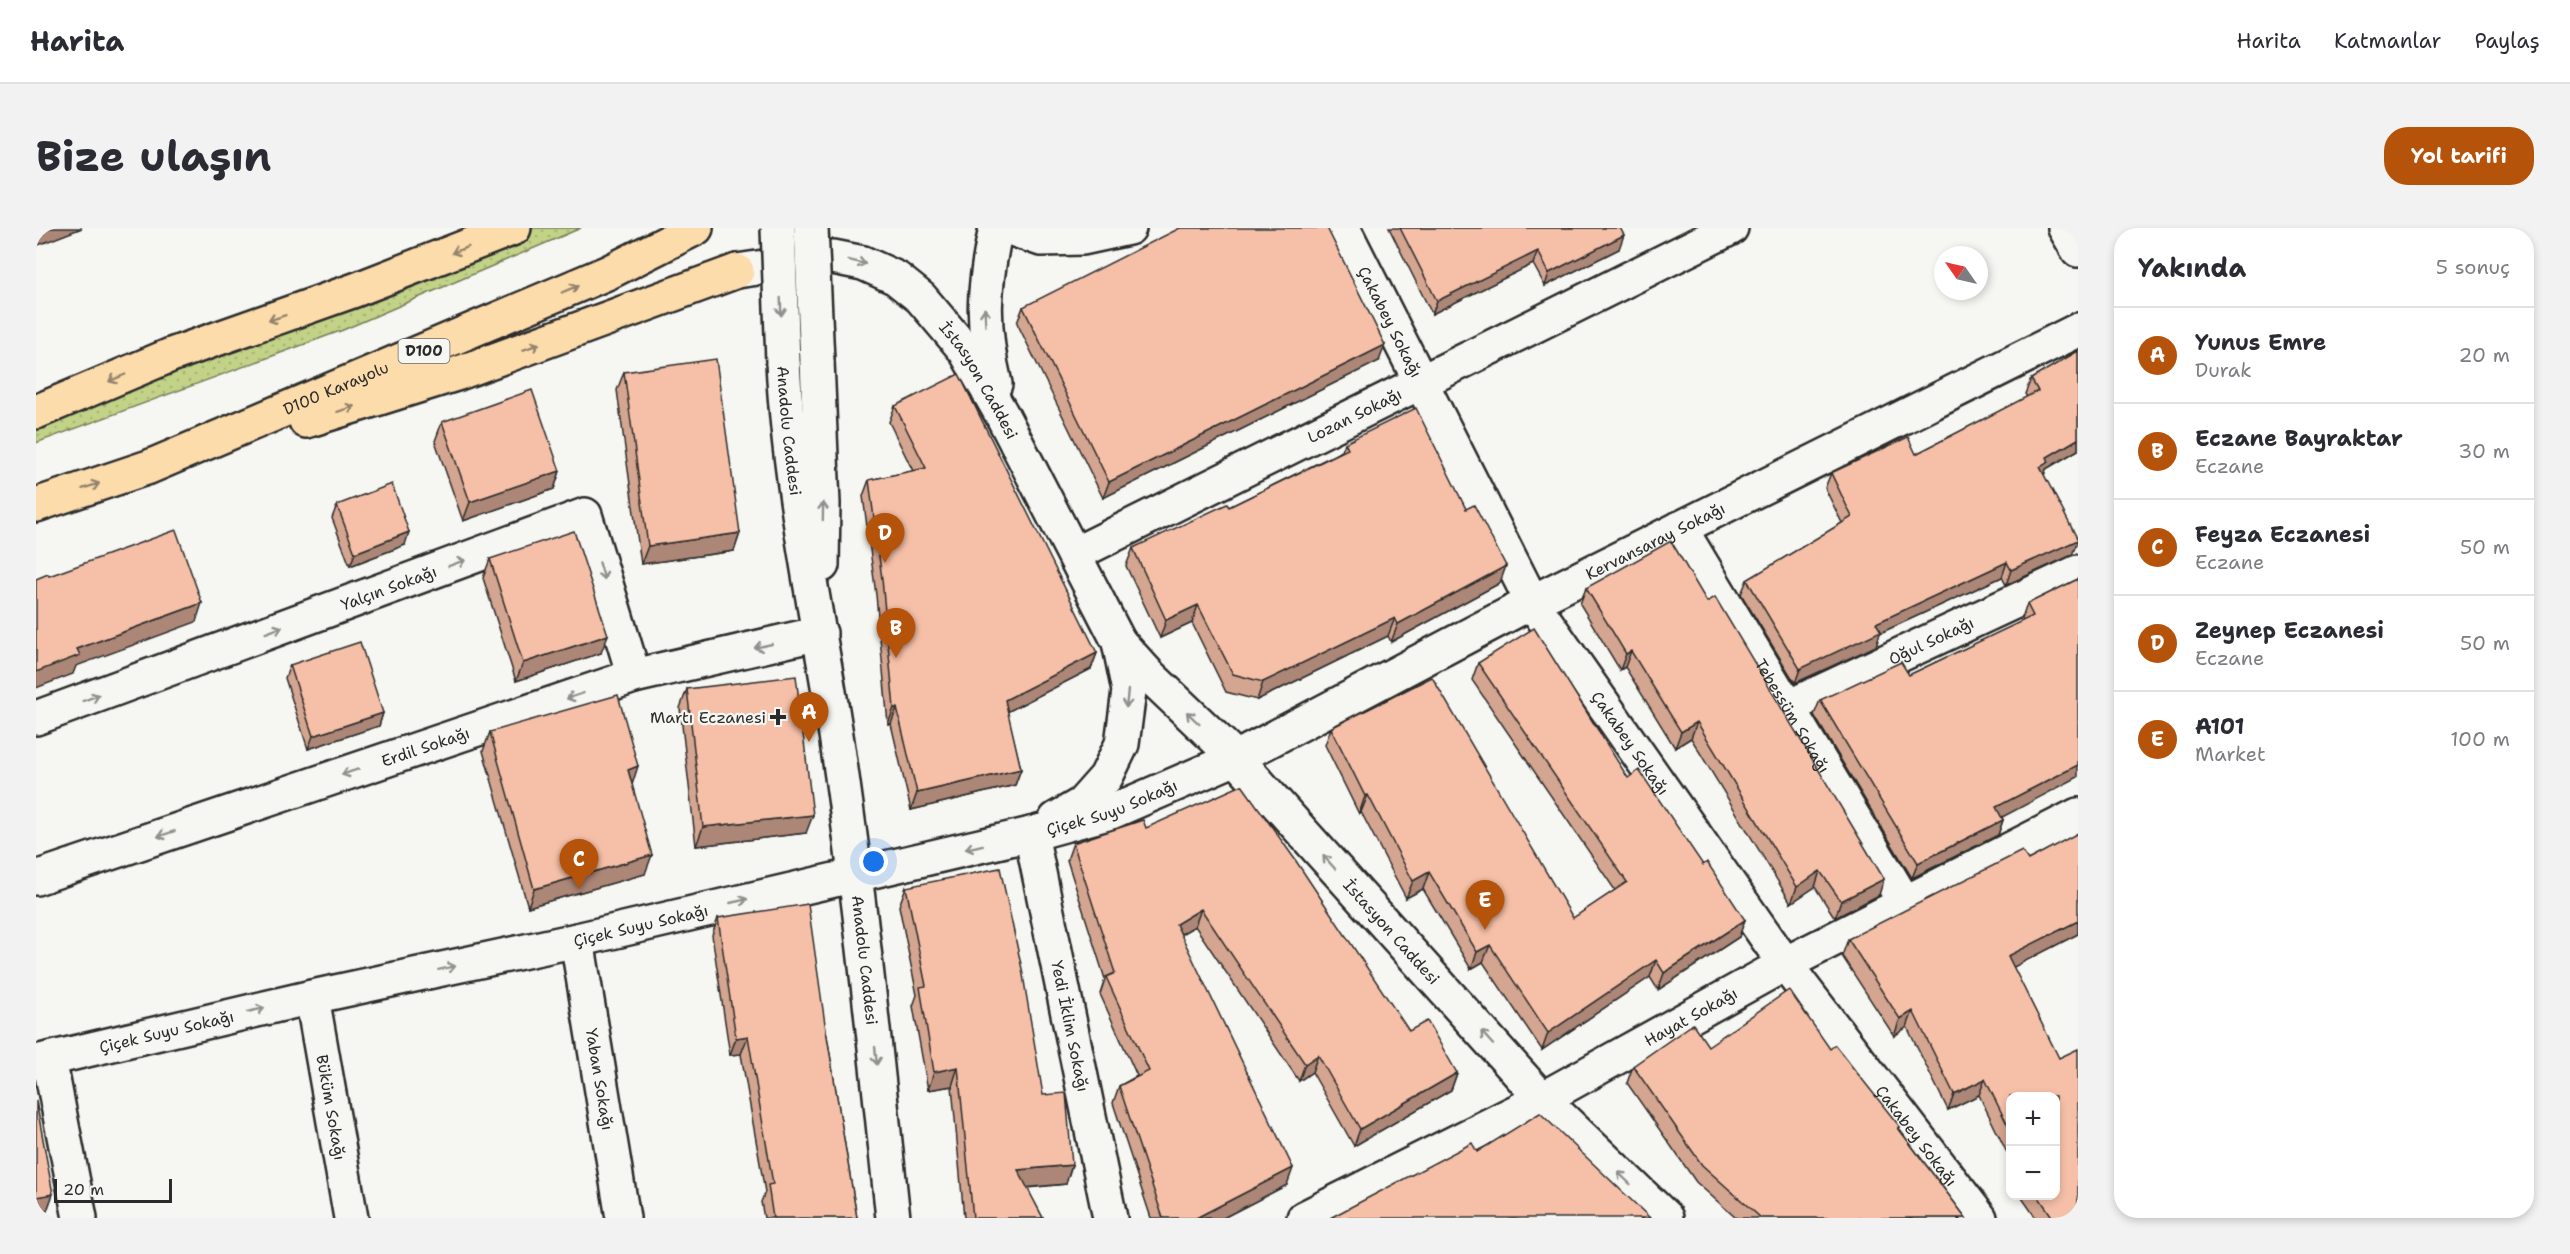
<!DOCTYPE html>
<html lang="tr">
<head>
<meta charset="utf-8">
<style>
	:root { --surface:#fff; --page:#f2f2f3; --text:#2b2b33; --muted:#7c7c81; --line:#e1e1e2; --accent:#b45309 }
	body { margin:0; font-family:"Shantell Sans",sans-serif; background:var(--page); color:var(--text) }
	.controls { position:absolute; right:18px; bottom:18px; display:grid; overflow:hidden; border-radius:12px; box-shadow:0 3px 9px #0003 }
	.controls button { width:54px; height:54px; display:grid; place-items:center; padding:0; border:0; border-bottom:2px solid var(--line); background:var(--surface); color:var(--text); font:30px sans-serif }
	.compass { position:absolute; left:1898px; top:18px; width:54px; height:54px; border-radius:50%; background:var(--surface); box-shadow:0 3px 9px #0003; rotate:304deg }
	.scale { position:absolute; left:18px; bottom:15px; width:118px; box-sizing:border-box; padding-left:6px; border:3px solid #2b2b2b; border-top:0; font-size:16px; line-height:21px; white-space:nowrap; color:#2b2b2b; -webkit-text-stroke:4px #f6f6f2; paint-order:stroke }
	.you { position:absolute; left:838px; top:634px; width:21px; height:21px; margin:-15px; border:4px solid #fff; border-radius:50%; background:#1a73e8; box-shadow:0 0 0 9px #1a73e833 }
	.badge { display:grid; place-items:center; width:39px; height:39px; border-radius:50%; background:var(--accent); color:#fff; font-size:20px; font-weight:700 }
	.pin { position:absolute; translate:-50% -50px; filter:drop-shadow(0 2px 3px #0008) }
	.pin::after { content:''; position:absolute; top:32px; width:21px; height:18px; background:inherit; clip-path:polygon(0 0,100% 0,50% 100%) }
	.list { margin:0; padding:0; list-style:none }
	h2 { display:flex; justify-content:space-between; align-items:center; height:78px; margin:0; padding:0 24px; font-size:26px }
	h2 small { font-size:20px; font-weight:400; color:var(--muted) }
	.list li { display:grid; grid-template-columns:39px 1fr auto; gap:18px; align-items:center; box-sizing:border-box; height:96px; padding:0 24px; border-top:2px solid var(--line) }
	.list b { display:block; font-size:22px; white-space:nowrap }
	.list p { margin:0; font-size:20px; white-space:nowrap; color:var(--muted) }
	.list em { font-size:20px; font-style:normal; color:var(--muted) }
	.map { position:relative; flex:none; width:2042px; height:990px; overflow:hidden; border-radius:24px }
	header { display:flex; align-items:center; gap:36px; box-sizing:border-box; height:84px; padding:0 30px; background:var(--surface); border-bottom:2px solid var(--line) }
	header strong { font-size:28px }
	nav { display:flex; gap:33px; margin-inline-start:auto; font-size:21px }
	.intro { display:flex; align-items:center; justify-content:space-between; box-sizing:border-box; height:144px; padding:0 36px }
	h1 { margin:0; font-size:42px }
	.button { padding:15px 27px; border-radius:24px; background:var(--accent); color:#fff; font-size:21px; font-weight:700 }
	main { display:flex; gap:36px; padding:0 36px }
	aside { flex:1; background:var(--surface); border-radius:24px; box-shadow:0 3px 9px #0003 }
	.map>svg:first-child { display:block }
	.grass { fill:url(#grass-dots); stroke:#767e59; stroke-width:1.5 }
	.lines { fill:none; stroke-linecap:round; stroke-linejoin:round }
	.minor-casing { stroke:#2b2b2b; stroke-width:38 }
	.highway-casing { stroke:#2b2b2b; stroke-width:38 }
	.minor { stroke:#f6f6f2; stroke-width:33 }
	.highway { stroke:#fddcac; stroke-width:33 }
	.minor-bridge-casing { stroke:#2b2b2b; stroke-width:38; stroke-linecap:butt }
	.minor-bridge { stroke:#f6f6f2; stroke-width:33 }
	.wall { fill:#d4a590; stroke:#2b2b2b; stroke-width:1.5 }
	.shaded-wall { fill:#ac8676; stroke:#2b2b2b; stroke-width:1.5 }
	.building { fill:#f6c0a8; stroke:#2b2b2b; stroke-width:1.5 }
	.oneway { stroke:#94846c }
	.oneway2 { stroke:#90908e }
	.poi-dot { fill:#2b2b2b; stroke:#f6f6f2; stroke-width:2 }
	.labels { text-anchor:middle; stroke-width:4.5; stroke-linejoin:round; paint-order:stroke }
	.shield { fill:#f6f6f2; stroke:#686867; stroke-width:1.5 }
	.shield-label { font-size:15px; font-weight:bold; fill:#2b2b2b }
	.street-label { font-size:16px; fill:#2b2b2b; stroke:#f6f6f2 }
	.poi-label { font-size:16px; fill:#2b2b2b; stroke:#f6f6f2; text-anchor:end }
</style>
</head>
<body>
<header>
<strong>Harita</strong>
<nav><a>Harita</a><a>Katmanlar</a><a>Paylaş</a></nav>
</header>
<div class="intro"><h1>Bize ulaşın</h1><a class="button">Yol tarifi</a></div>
<main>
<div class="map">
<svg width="2042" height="990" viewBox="0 0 2042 990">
	<defs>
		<pattern id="grass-dots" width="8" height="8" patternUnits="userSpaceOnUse" patternTransform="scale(1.5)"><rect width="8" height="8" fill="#c2d287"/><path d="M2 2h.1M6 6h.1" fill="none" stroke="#a7b475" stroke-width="1.8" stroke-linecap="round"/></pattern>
	</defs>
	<rect width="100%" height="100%" fill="#f6f6f2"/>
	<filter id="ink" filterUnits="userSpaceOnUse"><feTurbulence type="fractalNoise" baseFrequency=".0167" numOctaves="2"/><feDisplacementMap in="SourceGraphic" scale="12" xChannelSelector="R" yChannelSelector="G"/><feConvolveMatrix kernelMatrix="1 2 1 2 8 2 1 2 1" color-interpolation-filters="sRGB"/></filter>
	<g filter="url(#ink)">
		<polygon class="grass" points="479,0 545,0 307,102 0,215 0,186"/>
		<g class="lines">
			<defs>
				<g id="minor">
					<polyline points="973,0 1005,11 1047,10 1093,0"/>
					<path id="s1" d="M1307 0 1496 374 1749 736 1944 990"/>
					<polyline points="2029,0 2042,22"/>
					<path id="s2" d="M701 43 797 29 827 35 860 50 885 70 929 122 966 187 1083 414 1093 463 1086 516 1070 549 1046 576 1020 591"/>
					<polyline points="781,133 787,276 786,337"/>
					<path id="s3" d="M747 134C753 260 781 383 800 507 824 668 840 829 857 990"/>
					<path d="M959 156C945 97 947 59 960 0"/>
					<path id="s4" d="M1644 300 1869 675"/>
					<path id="s5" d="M1039 326 1695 0"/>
					<path id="s6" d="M1083 414 1114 448 1200 530 1506 871 1630 990"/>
					<path id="s7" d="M1750 480 2042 344"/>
					<path id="s8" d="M0 490 549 287 598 448"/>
					<path id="s9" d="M995 606 1074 990"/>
					<path id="s10" d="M0 650 598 448 784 405"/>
					<path id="s11" d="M541 712 587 990"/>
					<path id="s12" d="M276 769 315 990"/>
					<polyline points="13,831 44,990"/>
					<path id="s13" d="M0 834 276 769 541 712 995 606 1075 584 1200 530 1496 374 2042 102"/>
					<path id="s14" d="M1268 990 1506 871 1749 736 2042 587"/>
				</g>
				<g id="highway">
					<polyline points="0,184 135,127 319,62 478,0"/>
					<polyline points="270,193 423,145 701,43"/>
					<path id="s15" d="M0 277 113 239 573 44 660 0"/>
				</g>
			</defs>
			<use href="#minor" class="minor-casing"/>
			<use href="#highway" class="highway-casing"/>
			<use href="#minor" class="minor"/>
			<use href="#highway" class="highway"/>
			<defs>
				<g id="minor-bridge">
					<polyline points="742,0 747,134"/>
					<polyline points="775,0 781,133"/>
				</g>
			</defs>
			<use href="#minor-bridge" class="minor-bridge-casing"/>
			<use href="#minor-bridge" class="minor-bridge"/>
		</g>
		<g class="wall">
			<polygon points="1353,0 1584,0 1583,21 1509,58 1497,36 1396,86"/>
			<polygon points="987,79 1343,133 1067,270 981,95"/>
			<polygon points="2042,123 2042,222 2010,241 2008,247 2036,327 1970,357 1966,349 1844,405 1840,418 1759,455 1705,366 1711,352 1806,295 1789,260 1795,245 1880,226 1991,169 1989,166 1995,151"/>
			<polygon points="588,144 704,305 698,323 605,336 581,162"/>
			<polygon points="859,178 1061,425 1055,441 971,484 985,541 979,557 875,582 855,496 852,496 840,367 827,268 833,252 877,243 853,194"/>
			<polygon points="406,194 524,243 518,261 427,293 399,213"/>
			<polygon points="1309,215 1464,355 1355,414 1352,408 1221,472 1190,464 1156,395 1124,410 1090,338 1097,320 1193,279 1306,223"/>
			<polygon points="301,277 369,317 314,338 296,290"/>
			<polygon points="454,331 565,425 480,453 447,350"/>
			<polygon points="2042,351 1966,589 1967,592 1962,607 1876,650 1778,487 1784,472 1873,447 1987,393 1986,391 1991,376"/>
			<polygon points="1550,360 1843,667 1799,690 1779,659 1755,675 1655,510 1639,520 1589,439 1584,442 1544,376"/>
			<polygon points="1442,435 1592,550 1703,709 1622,762 1614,749 1506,822 1447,734 1435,741 1387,661 1370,670 1325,584 1323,586 1289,517 1295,500 1537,690 1579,662 1436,452"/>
			<polygon points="254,437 347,485 343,498 272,521 249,450"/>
			<polygon points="651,461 770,605 660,618 644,480"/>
			<polygon points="454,504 596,557 609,646 492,679 447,523"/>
			<polygon points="1110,600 1373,803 1421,845 1415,862 1318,918 1276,844 1263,853 1159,698 1145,706 1251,957 1187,990 1115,990 1077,875 1083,858 1101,848 1064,766 1069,751 1031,632 1037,615"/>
			<polygon points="1992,632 2042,706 1977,739 2042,990 2000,990 1986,970 1987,968 2019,968 1974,868 1974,931 1943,867 1912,882 1871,799 1858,808 1806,728 1812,711"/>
			<polygon points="870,659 1007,867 1030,956 991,960 1007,990 928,990 916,858 892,862 877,778 881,767 863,678"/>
			<polygon points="682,690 789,796 821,990 728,990 725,974 729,964 705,826 694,827 676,707"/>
			<polygon points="1672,818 1794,821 1864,899 1863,901 1930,990 1700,990 1660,954 1591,855 1597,838"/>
		</g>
		<g class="shaded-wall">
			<polygon points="8,0 46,0 0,18 0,3"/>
			<polygon points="1588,7 1583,21 1509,58 1513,45"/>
			<polygon points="1502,23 1497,36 1396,86 1401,73"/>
			<polygon points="1349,117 1343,133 1067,270 1073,254"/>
			<polygon points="2042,211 2042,222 2010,241 2008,248 2004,239 2011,229"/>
			<polygon points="524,243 518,261 427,293 434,274"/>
			<polygon points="373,304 369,317 314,338 319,325"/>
			<polygon points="704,305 698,323 605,336 612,318"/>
			<polygon points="2042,312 2036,327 1970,357 1975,342"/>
			<polygon points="1971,334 1966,349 1844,405 1840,418 1759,455 1764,441 1840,395"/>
			<polygon points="1470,338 1464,355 1355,414 1362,396"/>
			<polygon points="166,375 160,394 40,438 37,446 0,460 0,444 41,421"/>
			<polygon points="1162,377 1156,395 1124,410 1130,392"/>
			<polygon points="1359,390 1352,408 1221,472 1227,454"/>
			<polygon points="572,407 565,425 480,453 487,435"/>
			<polygon points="1595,423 1589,439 1584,442 1590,426"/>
			<polygon points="1061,425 1055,441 963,488 969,472"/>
			<polygon points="858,480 861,480 855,496 852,496"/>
			<polygon points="347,485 343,498 272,521 277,508"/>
			<polygon points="1661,494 1655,510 1639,520 1645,504"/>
			<polygon points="2042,537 2042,549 1955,595 1960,579"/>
			<polygon points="602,538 596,557 592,542"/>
			<polygon points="985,541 979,557 875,582 881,565"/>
			<polygon points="1332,567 1325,584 1323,586 1329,568"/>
			<polygon points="777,587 770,605 660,618 667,599"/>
			<polygon points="1967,592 1962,607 1876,650 1882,635"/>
			<polygon points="616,627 609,646 492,679 498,661"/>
			<polygon points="1784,643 1779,659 1755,675 1761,659"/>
			<polygon points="1393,644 1387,661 1370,670 1377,653"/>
			<polygon points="1848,651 1843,667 1799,690 1805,673"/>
			<polygon points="1165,681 1159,698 1133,713 1140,696"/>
			<polygon points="1709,692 1703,709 1622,762 1628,745"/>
			<polygon points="2042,693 2042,706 1966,745 1972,728"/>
			<polygon points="1454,717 1447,734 1435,741 1441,724"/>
			<polygon points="1620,732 1614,749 1506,822 1512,805"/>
			<polygon points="1877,783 1871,799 1858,808 1864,791"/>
			<polygon points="712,808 705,826 694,827 700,810"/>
			<polygon points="1282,827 1276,844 1263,853 1269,836"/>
			<polygon points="922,839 916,858 892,862 898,844"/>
			<polygon points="1421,845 1415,862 1318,918 1324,901"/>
			<polygon points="1949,851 1943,867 1912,882 1918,866"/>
			<polygon points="1036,937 1030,956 975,961 982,942"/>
			<polygon points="1257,940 1251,957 1187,990 1160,990"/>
			<polygon points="17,966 11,983 0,985 0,969"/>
		</g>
		<g class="building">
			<polygon points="1144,0 1291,0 1349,117 1073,254 987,79"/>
			<polygon points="1364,0 1584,0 1588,7 1513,45 1502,23 1401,73"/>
			<polygon points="2042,123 2042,211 2011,229 2013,234 2004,239 2042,312 1975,342 1971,334 1840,395 1845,403 1764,441 1711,352 1816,289 1795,245 1872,209 1880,226 2002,163 1995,151"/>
			<polygon points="680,131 704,305 612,318 588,144"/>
			<polygon points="923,146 1061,425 969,472 985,541 881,565 861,480 858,480 846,351 833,252 890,240 859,178"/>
			<polygon points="496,162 524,243 434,274 406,194"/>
			<polygon points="1380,180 1430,281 1438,277 1470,338 1362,396 1359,390 1227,454 1197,446 1162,377 1130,392 1097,320 1191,276 1193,279 1312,221 1309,215"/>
			<polygon points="356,256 373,304 319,325 301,277"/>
			<polygon points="140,302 166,375 41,421 44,427 0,444 0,351 12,346 13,348"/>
			<polygon points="538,303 572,407 487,435 454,331"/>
			<polygon points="1635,313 1671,374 1679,369 1848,651 1805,673 1784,643 1761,659 1661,494 1645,504 1595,423 1590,426 1550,360"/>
			<polygon points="2042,351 2042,537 1960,579 1967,592 1882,635 1784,472 1865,434 1873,447 1997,388 1991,376"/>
			<polygon points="1498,400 1592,550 1603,542 1667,637 1671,634 1709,692 1628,745 1620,732 1512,805 1454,717 1441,724 1393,644 1377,653 1332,567 1329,568 1295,500 1396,449 1537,690 1591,654 1442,435"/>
			<polygon points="324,414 347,485 277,508 254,437"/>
			<polygon points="760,448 777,587 667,599 651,461"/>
			<polygon points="582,467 602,538 592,542 616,627 498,661 454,504"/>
			<polygon points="1206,557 1258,630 1373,803 1391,793 1421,845 1324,901 1282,827 1269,836 1165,681 1140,696 1257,940 1160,990 1127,990 1083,858 1113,843 1070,749 1079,745 1037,615 1107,592 1110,600"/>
			<polygon points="2042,605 2042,693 1972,728 2023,830 2042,821 2042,990 2017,990 2002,968 2019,968 2019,868 1974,868 1974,902 1949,851 1918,866 1877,783 1864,791 1812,711 1986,623 1992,632"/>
			<polygon points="964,640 986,741 1007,867 1030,865 1036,937 982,942 1007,990 937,990 922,839 898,844 884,759 890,758 870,659"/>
			<polygon points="772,676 789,796 821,990 737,990 732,957 737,956 712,808 700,810 682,690"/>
			<polygon points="1753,762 1794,821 1799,817 1864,899 1862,900 1930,990 1725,990 1666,937 1597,838 1657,796 1672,818"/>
			<polygon points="0,873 17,966 0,969"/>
			<polygon points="1504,885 1614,990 1294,990 1436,915 1441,924"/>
		</g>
		<defs><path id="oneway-shaft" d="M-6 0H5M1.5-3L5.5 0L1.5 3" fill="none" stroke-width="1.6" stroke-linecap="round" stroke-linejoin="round" transform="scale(1.5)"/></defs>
		<g class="oneway">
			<use href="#oneway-shaft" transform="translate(424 22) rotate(159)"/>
			<use href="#oneway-shaft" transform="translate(534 61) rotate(-23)"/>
			<use href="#oneway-shaft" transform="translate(241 90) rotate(161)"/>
			<use href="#oneway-shaft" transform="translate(495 119) rotate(-20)"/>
			<use href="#oneway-shaft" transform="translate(81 150) rotate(157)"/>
			<use href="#oneway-shaft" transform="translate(310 181) rotate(-18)"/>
			<use href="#oneway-shaft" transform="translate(55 258) rotate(-18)"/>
		</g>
		<g class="oneway2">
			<use href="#oneway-shaft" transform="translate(821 34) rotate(14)"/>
			<use href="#oneway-shaft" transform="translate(745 79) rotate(88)"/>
			<use href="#oneway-shaft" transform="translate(949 89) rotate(-93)"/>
			<use href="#oneway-shaft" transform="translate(787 283) rotate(-89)"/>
			<use href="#oneway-shaft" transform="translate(421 335) rotate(-20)"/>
			<use href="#oneway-shaft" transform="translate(566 343) rotate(73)"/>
			<use href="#oneway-shaft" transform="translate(238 402) rotate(-20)"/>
			<use href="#oneway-shaft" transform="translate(727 418) rotate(167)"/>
			<use href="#oneway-shaft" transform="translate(539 468) rotate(161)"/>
			<use href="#oneway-shaft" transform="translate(55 470) rotate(-20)"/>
			<use href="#oneway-shaft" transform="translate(1091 471) rotate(96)"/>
			<use href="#oneway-shaft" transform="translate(1157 490) rotate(-136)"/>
			<use href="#oneway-shaft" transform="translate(314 544) rotate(161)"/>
			<use href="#oneway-shaft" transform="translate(130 606) rotate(161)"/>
			<use href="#oneway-shaft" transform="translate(938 619) rotate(167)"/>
			<use href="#oneway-shaft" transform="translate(1293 634) rotate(-132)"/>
			<use href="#oneway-shaft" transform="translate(703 673) rotate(-13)"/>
			<use href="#oneway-shaft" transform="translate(411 740) rotate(-12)"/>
			<use href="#oneway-shaft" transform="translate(220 782) rotate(-13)"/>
			<use href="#oneway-shaft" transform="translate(1451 810) rotate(-132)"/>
			<use href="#oneway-shaft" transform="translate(840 828) rotate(84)"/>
			<use href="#oneway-shaft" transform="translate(1588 950) rotate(-136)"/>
		</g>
	</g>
	<path class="poi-dot" d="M739 480h6v6h6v6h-6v6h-6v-6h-6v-6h6z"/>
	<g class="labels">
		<rect class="shield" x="362.5" y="111" width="51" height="24" rx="4.5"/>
		<g class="shield-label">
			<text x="388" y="128">D100</text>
		</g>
		<g class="street-label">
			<text dy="6" stroke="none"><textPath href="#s1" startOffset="105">Çakabey Sokağı</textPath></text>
			<text dy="6" stroke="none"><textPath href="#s2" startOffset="297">İstasyon Caddesi</textPath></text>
			<text dy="6" stroke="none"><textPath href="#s15" startOffset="322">D100 Karayolu</textPath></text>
			<text dy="6" stroke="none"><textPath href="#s5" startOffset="312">Lozan Sokağı</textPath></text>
			<text dy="6" stroke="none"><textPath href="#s3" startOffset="69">Anadolu Caddesi</textPath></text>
			<text dy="6" stroke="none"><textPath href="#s13" startOffset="1712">Kervansaray Sokağı</textPath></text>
			<text dy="6" stroke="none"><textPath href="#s8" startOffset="376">Yalçın Sokağı</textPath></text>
			<text dy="6" stroke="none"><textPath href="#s7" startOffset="160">Oğul Sokağı</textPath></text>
			<text dy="6" stroke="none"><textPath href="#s4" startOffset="219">Tebessüm Sokağı</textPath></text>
			<text dy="6" stroke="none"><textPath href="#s1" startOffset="591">Çakabey Sokağı</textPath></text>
			<text dy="6" stroke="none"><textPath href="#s10" startOffset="411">Erdil Sokağı</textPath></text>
			<text dy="6" stroke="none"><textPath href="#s13" startOffset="1106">Çiçek Suyu Sokağı</textPath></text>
			<text dy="6" stroke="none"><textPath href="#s13" startOffset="620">Çiçek Suyu Sokağı</textPath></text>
			<text dy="6" stroke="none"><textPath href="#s6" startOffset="398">İstasyon Caddesi</textPath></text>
			<text dy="6" stroke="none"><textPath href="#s3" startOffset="604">Anadolu Caddesi</textPath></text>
			<text dy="6" stroke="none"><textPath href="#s14" startOffset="436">Hayat Sokağı</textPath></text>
			<text dy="6" stroke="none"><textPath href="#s9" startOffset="196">Yedi İklim Sokağı</textPath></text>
			<text dy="6" stroke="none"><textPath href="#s13" startOffset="134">Çiçek Suyu Sokağı</textPath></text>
			<text dy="6" stroke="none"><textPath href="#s11" startOffset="141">Yaban Sokağı</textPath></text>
			<text dy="6" stroke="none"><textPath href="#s12" startOffset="112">Büküm Sokağı</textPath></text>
			<text dy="6" stroke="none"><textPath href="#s1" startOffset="1077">Çakabey Sokağı</textPath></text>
		</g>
		<g class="poi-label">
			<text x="730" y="495">Martı Eczanesi</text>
		</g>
	</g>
</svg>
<div class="controls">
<button>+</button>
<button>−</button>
</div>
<svg class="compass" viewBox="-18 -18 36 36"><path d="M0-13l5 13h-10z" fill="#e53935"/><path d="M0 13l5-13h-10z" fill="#7c7c81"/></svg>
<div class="scale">20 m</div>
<div class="you"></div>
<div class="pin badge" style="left:773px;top:514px">A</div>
<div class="pin badge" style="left:860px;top:430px">B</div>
<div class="pin badge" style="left:543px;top:661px">C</div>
<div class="pin badge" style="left:849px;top:335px">D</div>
<div class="pin badge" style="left:1449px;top:702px">E</div>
</div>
<aside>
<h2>Yakında<small>5 sonuç</small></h2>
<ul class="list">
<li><span class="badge">A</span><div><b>Yunus Emre</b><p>Durak</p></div><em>20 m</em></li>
<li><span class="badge">B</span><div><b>Eczane Bayraktar</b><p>Eczane</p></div><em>30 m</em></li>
<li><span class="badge">C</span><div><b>Feyza Eczanesi</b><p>Eczane</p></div><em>50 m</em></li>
<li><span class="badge">D</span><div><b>Zeynep Eczanesi</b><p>Eczane</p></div><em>50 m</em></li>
<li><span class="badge">E</span><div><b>A101</b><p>Market</p></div><em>100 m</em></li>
</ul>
</aside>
</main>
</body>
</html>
